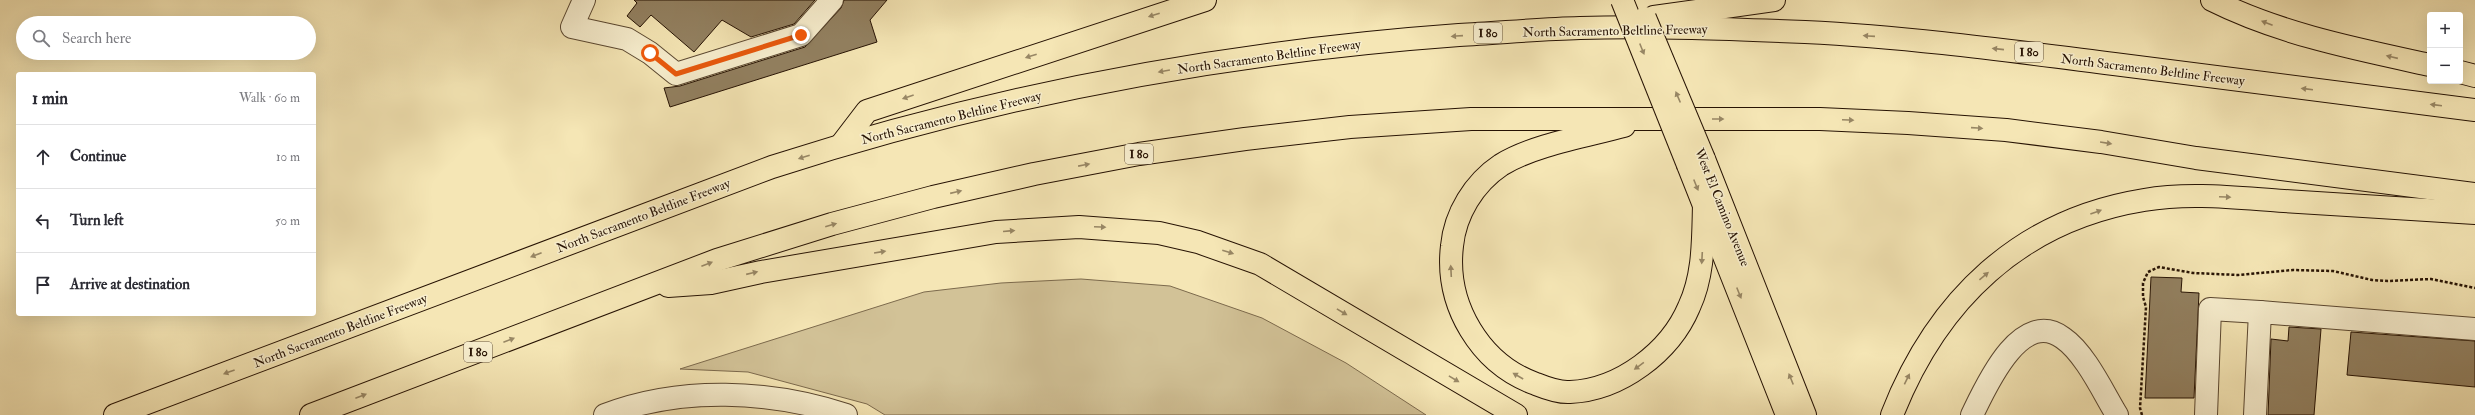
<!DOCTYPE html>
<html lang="en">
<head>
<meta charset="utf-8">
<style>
	:root { --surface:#fff; --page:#f2f2f3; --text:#2b2b33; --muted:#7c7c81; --line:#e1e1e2 }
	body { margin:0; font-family:"IM FELL Double Pica",serif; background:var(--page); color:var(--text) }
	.controls { position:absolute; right:12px; top:12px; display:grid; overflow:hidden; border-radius:4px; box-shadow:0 4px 16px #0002 }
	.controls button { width:36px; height:36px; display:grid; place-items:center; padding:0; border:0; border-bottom:1px solid var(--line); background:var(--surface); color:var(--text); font:20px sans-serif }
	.stop { position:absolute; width:12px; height:12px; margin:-9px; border:3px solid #ea580c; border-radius:50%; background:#fff }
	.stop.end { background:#ea580c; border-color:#fff; box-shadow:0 1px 4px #0008 }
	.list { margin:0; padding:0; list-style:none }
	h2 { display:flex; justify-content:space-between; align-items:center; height:52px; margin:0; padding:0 16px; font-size:17px }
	h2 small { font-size:13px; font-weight:400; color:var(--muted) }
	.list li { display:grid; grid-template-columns:26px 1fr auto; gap:12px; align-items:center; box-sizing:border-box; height:64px; padding:0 16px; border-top:1px solid var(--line) }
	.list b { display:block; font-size:15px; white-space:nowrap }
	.list em { font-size:13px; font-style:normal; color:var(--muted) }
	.icon { flex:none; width:22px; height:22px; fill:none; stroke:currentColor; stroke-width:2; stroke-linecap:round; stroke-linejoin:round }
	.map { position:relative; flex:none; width:2475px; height:415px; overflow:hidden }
	.search { position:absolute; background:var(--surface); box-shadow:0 4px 16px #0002; left:16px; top:16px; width:300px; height:44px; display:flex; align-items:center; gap:10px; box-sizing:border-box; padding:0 14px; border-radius:22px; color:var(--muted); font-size:15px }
	.panel { position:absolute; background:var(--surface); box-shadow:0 4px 16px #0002; left:16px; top:72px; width:300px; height:244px; border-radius:4px }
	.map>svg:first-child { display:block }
	.green { fill:#d2c297; stroke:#7c6a4d }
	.building { fill:#928060; stroke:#261203 }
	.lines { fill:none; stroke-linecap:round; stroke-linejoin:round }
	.minor-casing { stroke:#5a4730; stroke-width:24 }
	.major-casing { stroke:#261203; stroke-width:24 }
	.highway-casing { stroke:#261203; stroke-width:24 }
	.path { stroke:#261203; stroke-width:2.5; stroke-dasharray:3 2; stroke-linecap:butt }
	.minor { stroke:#f8efcf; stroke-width:22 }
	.major { stroke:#f5e6b5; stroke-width:22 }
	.highway { stroke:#f5e6b5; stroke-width:22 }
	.major-bridge-casing { stroke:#261203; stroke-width:24; stroke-linecap:butt }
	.major-bridge { stroke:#f5e6b5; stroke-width:22 }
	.oneway { fill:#988765 }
	.route { stroke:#ea580c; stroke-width:5 }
	.labels { text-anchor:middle; stroke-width:3; stroke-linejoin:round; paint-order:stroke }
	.shield { fill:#f8efcf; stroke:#655440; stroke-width:1 }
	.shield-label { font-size:12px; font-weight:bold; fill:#261203 }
	.street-label { font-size:13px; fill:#261203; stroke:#f8efcf }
</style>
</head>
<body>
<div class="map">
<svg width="2475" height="415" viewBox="0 0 2475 415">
	<rect width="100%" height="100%" fill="#f5e6b5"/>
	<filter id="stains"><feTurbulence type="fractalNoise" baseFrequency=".005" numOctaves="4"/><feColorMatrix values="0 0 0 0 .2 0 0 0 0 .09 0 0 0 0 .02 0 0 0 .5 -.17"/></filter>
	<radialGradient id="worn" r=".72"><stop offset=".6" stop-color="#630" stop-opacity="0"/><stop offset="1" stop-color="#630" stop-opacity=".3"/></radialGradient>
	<polygon class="green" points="1081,279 1170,286 1262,318 1346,363 1426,415 885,415 867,404 748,372 680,369 924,292 1001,283"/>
	<g class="building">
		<polygon points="634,0 815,0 794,24 751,37 722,20 694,52 651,15 640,27 627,16 637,3"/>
		<polygon points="844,0 887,0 870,20 877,42 670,107 664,88 680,86 805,47 841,8"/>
		<polygon points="2151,277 2182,278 2181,292 2199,293 2194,398 2145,398"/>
		<polygon points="2289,327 2321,329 2314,415 2268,415 2271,339 2288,341"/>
		<polygon points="2351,332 2475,341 2475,387 2347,375"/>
	</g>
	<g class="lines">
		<defs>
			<g id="minor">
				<polyline points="584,0 572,27 627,39 650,53 676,74 801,35 832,0"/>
				<path d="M605 415C681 386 770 390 846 415"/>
				<path d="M1972 415C1986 386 2021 307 2063 338 2085 353 2103 392 2117 415"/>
				<polyline points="2206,415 2210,309 2260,312"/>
				<polyline points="2255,415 2260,312 2475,329"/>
			</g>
			<g id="major">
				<polyline points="1704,159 1805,415"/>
				<polyline points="1688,165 1787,415"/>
			</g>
			<g id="highway">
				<path d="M2212 0C2280 34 2356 49 2430 65"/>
				<polyline points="1654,17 1774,0"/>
				<polyline points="2460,72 2475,76"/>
				<path d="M1624 126C1587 136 1533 145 1501 165 1474 183 1455 214 1452 246 1445 305 1480 364 1536 384 1546 388 1559 393 1570 392 1620 390 1670 352 1689 307 1704 275 1703 240 1704 205"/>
				<polyline points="841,145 867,111 1205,0"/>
				<polyline points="668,286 711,283 761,272 996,232 1079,227 1159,233 1198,242 1260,264 1516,415"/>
				<path d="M115 415 772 167C995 95 1225 52 1459 35 1499 33 1539 29 1580 28 1654 26 1730 29 1805 32 1909 37 2011 51 2114 64 2235 79 2355 95 2475 110"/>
				<polyline points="311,415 717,260 832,224 933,197 1034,174 1139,154 1245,139 1350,127 1471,119 1820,119 1908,123 2006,130 2101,142 2196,158 2475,194"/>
				<path d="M1892 415C1937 300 2020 220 2144 200 2190 192 2238 198 2284 201 2348 205 2411 209 2475 213"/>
			</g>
		</defs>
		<use href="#minor" class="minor-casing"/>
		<use href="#major" class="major-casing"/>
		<use href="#highway" class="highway-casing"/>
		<polyline class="path" points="2142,415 2140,408 2146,307 2143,297 2143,283 2148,272 2159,267 2193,273 2238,275 2293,270 2333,271 2372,280 2388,281 2431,279 2475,288"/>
		<use href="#minor" class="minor"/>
		<use href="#major" class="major"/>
		<use href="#highway" class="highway"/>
		<defs>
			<g id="major-bridge">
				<polyline points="1622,0 1688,165"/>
				<polyline points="1645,18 1704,159"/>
			</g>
		</defs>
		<use href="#major-bridge" class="major-bridge-casing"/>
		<use href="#major-bridge" class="major-bridge"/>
	</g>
	<defs><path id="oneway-solid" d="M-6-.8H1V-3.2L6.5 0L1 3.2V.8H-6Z"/></defs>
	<g class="oneway">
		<use href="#oneway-solid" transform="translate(1154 15) rotate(162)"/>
		<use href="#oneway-solid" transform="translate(2267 23) rotate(-159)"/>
		<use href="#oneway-solid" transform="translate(1457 36) rotate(176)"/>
		<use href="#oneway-solid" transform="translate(1869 36) rotate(-176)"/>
		<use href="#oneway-solid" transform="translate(1642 49) rotate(68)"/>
		<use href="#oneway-solid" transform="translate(1998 49) rotate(-174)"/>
		<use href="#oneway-solid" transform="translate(1031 56) rotate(162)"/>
		<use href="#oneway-solid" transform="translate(2392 57) rotate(-167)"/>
		<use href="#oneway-solid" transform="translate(1164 71) rotate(170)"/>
		<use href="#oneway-solid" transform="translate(2307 89) rotate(-173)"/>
		<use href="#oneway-solid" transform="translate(908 97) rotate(161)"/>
		<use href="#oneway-solid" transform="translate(1678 97) rotate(-113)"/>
		<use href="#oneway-solid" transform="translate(2436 105) rotate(-173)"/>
		<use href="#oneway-solid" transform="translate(1718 119)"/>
		<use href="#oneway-solid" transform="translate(1848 120) rotate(2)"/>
		<use href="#oneway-solid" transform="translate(1977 128) rotate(4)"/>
		<use href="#oneway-solid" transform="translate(2106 143) rotate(9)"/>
		<use href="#oneway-solid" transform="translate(804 157) rotate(162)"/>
		<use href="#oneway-solid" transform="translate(1084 165) rotate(-11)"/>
		<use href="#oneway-solid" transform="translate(1696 185) rotate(68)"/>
		<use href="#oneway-solid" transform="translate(956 192) rotate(-13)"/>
		<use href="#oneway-solid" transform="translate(2225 197) rotate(3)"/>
		<use href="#oneway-solid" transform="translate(2096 212) rotate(-20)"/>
		<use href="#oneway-solid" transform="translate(831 225) rotate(-16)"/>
		<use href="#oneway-solid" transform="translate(1100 227) rotate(2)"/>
		<use href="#oneway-solid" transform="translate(1009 231) rotate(-5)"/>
		<use href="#oneway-solid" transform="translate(880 252) rotate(-9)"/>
		<use href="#oneway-solid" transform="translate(1228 252) rotate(17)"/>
		<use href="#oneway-solid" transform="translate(536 255) rotate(159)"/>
		<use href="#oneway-solid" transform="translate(1702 258) rotate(93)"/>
		<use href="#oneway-solid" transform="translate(707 264) rotate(-21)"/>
		<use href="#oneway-solid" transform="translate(1451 271) rotate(-93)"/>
		<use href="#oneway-solid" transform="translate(752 273) rotate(-13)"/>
		<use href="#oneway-solid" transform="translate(1984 276) rotate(-40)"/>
		<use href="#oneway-solid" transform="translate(1739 293) rotate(68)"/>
		<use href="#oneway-solid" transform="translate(1342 312) rotate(31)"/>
		<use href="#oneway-solid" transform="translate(509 340) rotate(-21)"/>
		<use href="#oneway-solid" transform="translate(1639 366) rotate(144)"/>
		<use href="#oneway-solid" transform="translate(229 372) rotate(160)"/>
		<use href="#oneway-solid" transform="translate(1518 376) rotate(-150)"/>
		<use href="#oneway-solid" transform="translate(1454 379) rotate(31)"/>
		<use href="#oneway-solid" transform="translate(1791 379) rotate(-112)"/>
		<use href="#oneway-solid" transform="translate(1907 379) rotate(-64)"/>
		<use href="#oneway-solid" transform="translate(361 396) rotate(-21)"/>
	</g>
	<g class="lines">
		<polyline class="route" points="650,53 676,74 801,35"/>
	</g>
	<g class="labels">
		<g class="shield">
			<rect x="1474" y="23" width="28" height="20" rx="3"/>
			<rect x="2015" y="42" width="28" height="20" rx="3"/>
			<rect x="1125" y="144" width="28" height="20" rx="3"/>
			<rect x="464" y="342" width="28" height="20" rx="3"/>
		</g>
		<g class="shield-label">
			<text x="1488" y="37">I 80</text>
			<text x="2029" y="56">I 80</text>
			<text x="1139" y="158">I 80</text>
			<text x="478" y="356">I 80</text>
		</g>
		<g class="street-label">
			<text transform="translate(1615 30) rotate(-1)" y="5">North Sacramento Beltline Freeway</text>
			<text transform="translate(1269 56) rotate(-8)" y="5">North Sacramento Beltline Freeway</text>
			<text transform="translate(2153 69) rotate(7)" y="5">North Sacramento Beltline Freeway</text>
			<text transform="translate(951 117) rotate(-14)" y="5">North Sacramento Beltline Freeway</text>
			<text transform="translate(1723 207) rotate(68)" y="5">West El Camino Avenue</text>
			<text transform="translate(643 215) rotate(-21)" y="5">North Sacramento Beltline Freeway</text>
			<text transform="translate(340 330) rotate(-21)" y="5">North Sacramento Beltline Freeway</text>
		</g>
	</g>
	<rect width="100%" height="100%" filter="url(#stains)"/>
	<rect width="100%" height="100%" fill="url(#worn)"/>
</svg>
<div class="controls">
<button>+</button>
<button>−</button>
</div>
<div class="stop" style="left:650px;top:53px"></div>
<div class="stop end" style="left:801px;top:35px"></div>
<div class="search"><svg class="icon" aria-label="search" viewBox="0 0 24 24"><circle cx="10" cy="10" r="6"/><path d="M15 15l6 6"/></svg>Search here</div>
<section class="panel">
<h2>1 min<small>Walk · 60 m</small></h2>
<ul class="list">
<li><svg class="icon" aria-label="ahead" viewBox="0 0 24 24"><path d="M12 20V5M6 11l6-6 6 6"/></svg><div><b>Continue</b></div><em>10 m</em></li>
<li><svg class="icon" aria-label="left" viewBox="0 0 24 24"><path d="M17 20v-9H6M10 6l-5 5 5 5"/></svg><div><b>Turn left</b></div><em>50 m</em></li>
<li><svg class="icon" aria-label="arrive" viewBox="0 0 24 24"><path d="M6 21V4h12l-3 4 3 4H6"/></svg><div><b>Arrive at destination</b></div></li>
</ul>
</section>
</div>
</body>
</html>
